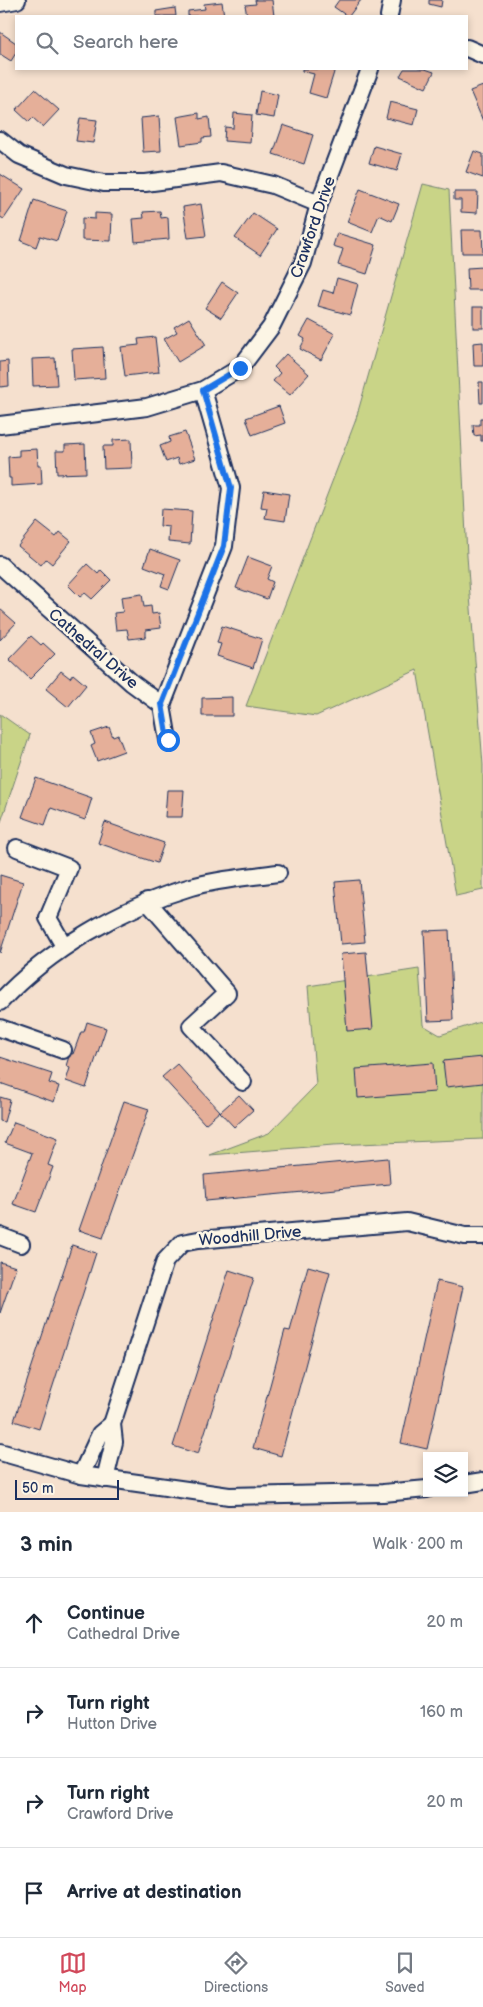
<!DOCTYPE html>
<html lang="en">
<head>
<meta charset="utf-8">
<style>
	:root { --surface:#fff; --page:#f2f2f3; --text:#1f2937; --muted:#747a83; --line:#e0e1e3; --accent:#d1495b }
	body { margin:0; font-family:"Balsamiq Sans",sans-serif; background:var(--page); color:var(--text) }
	.controls { position:absolute; right:15px; bottom:15px; display:grid; overflow:hidden; border-radius:0px; box-shadow:0 2px 8px #0003 }
	.controls button { width:45px; height:45px; display:grid; place-items:center; padding:0; border:0; border-bottom:1px solid var(--line); background:var(--surface); color:var(--text); font:25px sans-serif }
	.scale { position:absolute; left:15px; bottom:12px; width:104px; box-sizing:border-box; padding-left:5px; border:2px solid #1b2f5e; border-top:0; font-size:14px; line-height:18px; white-space:nowrap; color:#1b2f5e; -webkit-text-stroke:4px #fcf5e5; paint-order:stroke }
	.stop { position:absolute; width:15px; height:15px; margin:-11px; border:4px solid #1a73e8; border-radius:50%; background:#fff }
	.stop.end { background:#1a73e8; border-color:#fff; box-shadow:0 1px 5px #0008 }
	.list { margin:0; padding:0; list-style:none }
	h2 { display:flex; justify-content:space-between; align-items:center; height:65px; margin:0; padding:0 20px; font-size:21px }
	h2 small { font-size:16px; font-weight:400; color:var(--muted) }
	.list li { display:grid; grid-template-columns:32px 1fr auto; gap:15px; align-items:center; box-sizing:border-box; height:90px; padding:0 20px; border-top:1px solid var(--line) }
	.list b { display:block; font-size:19px; white-space:nowrap }
	.list p { margin:0; font-size:16px; white-space:nowrap; color:var(--muted) }
	.list em { font-size:16px; font-style:normal; color:var(--muted) }
	.icon { flex:none; width:28px; height:28px; fill:none; stroke:currentColor; stroke-width:2; stroke-linecap:round; stroke-linejoin:round }
	.map { position:relative; flex:none; width:483px; height:1512px; overflow:hidden }
	.search { position:absolute; background:var(--surface); box-shadow:0 2px 8px #0003; left:15px; right:15px; top:15px; height:55px; display:flex; align-items:center; gap:12px; box-sizing:border-box; padding:0 18px; border-radius:0px; color:var(--muted); font-size:19px }
	.sheet { height:425px; background:var(--surface) }
	nav { display:flex; justify-content:space-around; align-items:center; box-sizing:border-box; height:70px; border-top:1px solid var(--line); background:var(--surface); font-size:14px; color:var(--muted) }
	nav a { display:grid; justify-items:center; gap:2px }
	nav .on { color:var(--accent) }
	.map>svg:first-child { display:block }
	.green { fill:#c9d487; stroke:#728272 }
	.building { fill:#e5af99; stroke:#1b2f5e }
	.lines { fill:none; stroke-linecap:round; stroke-linejoin:round }
	.minor-casing { stroke:#1b2f5e; stroke-width:20 }
	.minor { stroke:#fcf5e5; stroke-width:16 }
	.route { stroke:#1a73e8; stroke-width:6 }
	.labels { text-anchor:middle; stroke-width:5; stroke-linejoin:round; paint-order:stroke }
	.street-label { font-size:16px; fill:#1b2f5e; stroke:#fcf5e5 }
</style>
</head>
<body>
<div class="map">
<svg width="483" height="1512" viewBox="0 0 483 1512">
	<rect width="100%" height="100%" fill="#f5e0ce"/>
	<filter id="ink" filterUnits="userSpaceOnUse"><feTurbulence type="fractalNoise" baseFrequency=".02" numOctaves="2"/><feDisplacementMap in="SourceGraphic" scale="10" xChannelSelector="R" yChannelSelector="G"/><feConvolveMatrix kernelMatrix="1 2 1 2 8 2 1 2 1" color-interpolation-filters="sRGB"/></filter>
	<g filter="url(#ink)">
		<g class="green">
			<polygon points="423,184 449,190 467,556 483,765 483,890 456,896 417,670 316,716 246,706 355,422"/>
			<polygon points="0,714 30,735 0,825"/>
			<polygon points="419,969 423,1025 440,1035 483,1021 483,1139 333,1145 210,1155 269,1133 316,1085 308,986"/>
		</g>
		<g class="building">
			<polygon points="255,0 272,0 274,16 247,16 245,5 256,4"/>
			<polygon points="339,0 361,0 349,16 347,16 334,7"/>
			<polygon points="429,0 442,0 441,7 429,4"/>
			<polygon points="222,2 224,16 188,16 188,11 205,9 204,4"/>
			<polygon points="175,8 176,16 156,16 156,11"/>
			<polygon points="0,32 16,43 16,53 11,61 0,54"/>
			<polygon points="302,69 335,69 326,98 309,93 314,74 302,71"/>
			<polygon points="404,69 425,69 434,72 426,88 400,76"/>
			<polygon points="483,86 483,121 470,91"/>
			<polygon points="35,89 59,110 43,127 33,118 29,122 16,110"/>
			<polygon points="260,91 278,95 274,118 256,115"/>
			<polygon points="390,102 418,109 414,125 386,118"/>
			<polygon points="199,113 199,119 209,117 211,137 202,138 202,142 181,145 177,117"/>
			<polygon points="234,113 252,115 250,143 224,141 225,127 233,128"/>
			<polygon points="159,116 161,151 143,152 141,118"/>
			<polygon points="80,118 97,120 93,143 76,141"/>
			<polygon points="283,125 313,135 304,164 273,154"/>
			<polygon points="374,146 402,154 397,171 369,163"/>
			<polygon points="474,151 483,154 483,178 466,172"/>
			<polygon points="0,174 24,189 4,219 0,217"/>
			<polygon points="360,189 399,204 392,221 379,215 372,232 347,222"/>
			<polygon points="454,192 478,192 477,213 461,212 461,200 454,200"/>
			<polygon points="34,200 67,211 57,241 40,236 36,247 21,241"/>
			<polygon points="201,204 206,236 188,238 183,207"/>
			<polygon points="160,211 161,218 168,217 169,239 135,242 133,219 144,218 143,212"/>
			<polygon points="95,213 112,214 111,241 82,240 82,218 95,219"/>
			<polygon points="253,213 277,229 260,255 235,238"/>
			<polygon points="461,230 482,230 483,253 462,253"/>
			<polygon points="337,233 376,245 367,274 338,265 343,249 333,246"/>
			<polygon points="483,267 483,290 468,290 467,268"/>
			<polygon points="337,278 358,284 350,315 318,306 323,290 333,293"/>
			<polygon points="222,282 238,293 221,318 205,308"/>
			<rect x="473" y="307" width="10" height="21"/>
			<polygon points="189,318 206,345 178,362 164,339 177,332 174,327"/>
			<polygon points="309,320 335,334 321,360 300,349 305,339 300,336"/>
			<polygon points="155,337 159,372 125,376 121,347 139,345 138,339"/>
			<polygon points="483,342 483,366 474,366 473,343"/>
			<polygon points="103,347 105,378 74,380 72,349"/>
			<polygon points="286,354 309,374 290,395 273,381 280,373 274,367"/>
			<polygon points="55,358 57,385 33,386 32,359"/>
			<polygon points="8,361 9,386 0,387 0,362"/>
			<polygon points="479,382 483,382 483,403 480,403"/>
			<polygon points="279,406 285,423 252,435 246,418"/>
			<polygon points="480,418 483,418 483,441 481,441 481,435 474,436 473,425 480,425"/>
			<polygon points="185,432 195,459 179,464 177,458 166,462 160,446 170,442 169,437"/>
			<polygon points="131,439 132,468 104,469 103,446 113,446 113,440"/>
			<polygon points="85,444 86,473 57,474 56,451 65,451 65,445"/>
			<polygon points="37,449 38,465 41,465 42,484 11,486 11,478 9,478 8,457 19,456 19,450"/>
			<polygon points="264,490 289,494 285,521 265,518 267,508 261,507"/>
			<polygon points="161,509 192,511 190,544 168,542 169,527 160,526"/>
			<polygon points="37,522 56,537 60,532 71,541 52,564 46,559 41,565 18,546"/>
			<polygon points="150,549 180,560 169,589 161,586 165,574 144,566"/>
			<polygon points="248,557 272,566 267,579 273,582 267,599 236,588"/>
			<polygon points="87,564 98,574 101,570 111,580 92,599 85,593 80,597 68,585"/>
			<polygon points="142,594 144,607 151,606 152,614 159,613 161,628 146,630 146,637 129,639 127,629 116,630 114,613 123,612 121,597"/>
			<polygon points="0,609 16,623 0,640"/>
			<polygon points="222,626 262,639 253,668 217,656 221,644 217,643"/>
			<polygon points="31,636 41,645 43,643 55,654 30,679 9,659"/>
			<polygon points="61,671 70,678 73,674 86,685 68,707 46,689"/>
			<polygon points="232,697 232,716 202,716 202,698"/>
			<polygon points="109,727 113,737 118,735 124,751 97,761 91,746 95,744 91,733"/>
			<polygon points="36,778 92,798 85,820 51,808 45,825 22,817"/>
			<polygon points="167,790 184,790 182,817 165,817"/>
			<polygon points="105,822 164,843 157,863 98,843"/>
			<polygon points="0,875 23,882 0,953"/>
			<polygon points="359,880 365,942 341,944 335,882"/>
			<polygon points="449,930 453,1020 428,1021 424,931"/>
			<polygon points="366,952 373,1029 347,1031 341,954"/>
			<polygon points="87,1022 106,1028 86,1088 66,1081 70,1068 66,1066 70,1053 73,1054 81,1032 84,1032"/>
			<polygon points="0,1057 52,1074 49,1083 59,1086 54,1102 0,1083"/>
			<polygon points="483,1057 483,1083 446,1087 443,1061"/>
			<polygon points="433,1063 435,1092 358,1098 356,1069"/>
			<polygon points="177,1064 220,1111 205,1124 162,1077"/>
			<polygon points="239,1095 253,1110 234,1127 220,1112"/>
			<polygon points="0,1097 10,1100 4,1122 0,1121"/>
			<polygon points="124,1101 149,1109 103,1238 79,1230"/>
			<polygon points="14,1122 58,1138 48,1165 53,1167 36,1212 13,1204 32,1153 5,1143"/>
			<polygon points="388,1158 390,1184 206,1201 204,1175"/>
			<polygon points="72,1245 96,1253 39,1429 14,1421"/>
			<polygon points="0,1262 16,1267 0,1313"/>
			<polygon points="308,1266 330,1272 281,1456 253,1448 285,1330 290,1331"/>
			<polygon points="229,1270 254,1278 198,1454 173,1446"/>
			<polygon points="437,1281 463,1287 427,1449 401,1443"/>
		</g>
		<g class="lines">
			<defs>
				<g id="minor">
					<polyline points="0,3 17,0"/>
					<polyline points="389,16 392,0"/>
					<polyline points="467,48 483,55"/>
					<polyline points="0,140 19,155 66,175 104,183 145,183 221,173 273,185 319,204"/>
					<polyline points="0,425 147,407 203,390 240,368 271,327 303,263 319,204 370,69"/>
					<polyline points="0,565 132,683 162,705 168,740"/>
					<polyline points="162,705 224,546 231,488 203,390"/>
					<polyline points="17,848 69,868 48,918 64,946"/>
					<polyline points="147,901 227,993 191,1026 243,1082"/>
					<path d="M0 1002C48 950 122 907 191 887 218 879 249 877 278 873"/>
					<polyline points="0,1028 63,1050"/>
					<polyline points="0,1236 21,1244"/>
					<polyline points="0,1452 81,1475 229,1496 383,1493 427,1489"/>
					<polyline points="81,1475 100,1434 112,1424"/>
					<polyline points="105,1479 114,1442 112,1424 165,1261 182,1243 198,1240 407,1222 465,1236 483,1236"/>
					<polyline points="464,1484 483,1481"/>
				</g>
			</defs>
			<use href="#minor" class="minor-casing"/>
			<use href="#minor" class="minor"/>
		</g>
	</g>
	<g class="lines" filter="url(#ink)">
		<polyline class="route" points="168,740 162,704 224,546 231,488 203,390 240,368"/>
	</g>
	<g class="labels">
		<g class="street-label">
			<text transform="translate(312 227) rotate(-71)" y="6">Crawford Drive</text>
			<text transform="translate(94 648) rotate(41)" y="6">Cathedral Drive</text>
			<text transform="translate(250 1235) rotate(-5)" y="6">Woodhill Drive</text>
		</g>
	</g>
</svg>
<div class="controls">
<button><svg class="icon" aria-label="layers" viewBox="0 0 24 24"><path d="M12 4l9 5-9 5-9-5zM3 14l9 5 9-5"/></svg></button>
</div>
<div class="scale">50 m</div>
<div class="stop" style="left:168px;top:740px"></div>
<div class="stop end" style="left:240px;top:368px"></div>
<div class="search"><svg class="icon" aria-label="search" viewBox="0 0 24 24"><circle cx="10" cy="10" r="6"/><path d="M15 15l6 6"/></svg>Search here</div>
</div>
<section class="sheet">
<h2>3 min<small>Walk · 200 m</small></h2>
<ul class="list">
<li><svg class="icon" aria-label="ahead" viewBox="0 0 24 24"><path d="M12 20V5M6 11l6-6 6 6"/></svg><div><b>Continue</b><p>Cathedral Drive</p></div><em>20 m</em></li>
<li><svg class="icon" aria-label="right" viewBox="0 0 24 24"><path d="M7 20v-9h11M14 6l5 5-5 5"/></svg><div><b>Turn right</b><p>Hutton Drive</p></div><em>160 m</em></li>
<li><svg class="icon" aria-label="right" viewBox="0 0 24 24"><path d="M7 20v-9h11M14 6l5 5-5 5"/></svg><div><b>Turn right</b><p>Crawford Drive</p></div><em>20 m</em></li>
<li><svg class="icon" aria-label="arrive" viewBox="0 0 24 24"><path d="M6 21V4h12l-3 4 3 4H6"/></svg><div><b>Arrive at destination</b></div></li>
</ul>
</section>
<nav>
<a class="on"><svg class="icon" aria-label="map" viewBox="0 0 24 24"><path d="M3 6l6-2 6 2 6-2v14l-6 2-6-2-6 2zM9 4v14M15 6v14"/></svg>Map</a>
<a><svg class="icon" aria-label="directions" viewBox="0 0 24 24"><path d="M12 3l9 9-9 9-9-9zM9 14v-3h6M13 9l2 2-2 2"/></svg>Directions</a>
<a><svg class="icon" aria-label="saved" viewBox="0 0 24 24"><path d="M7 4h10v16l-5-4-5 4z"/></svg>Saved</a>
</nav>
</body>
</html>
